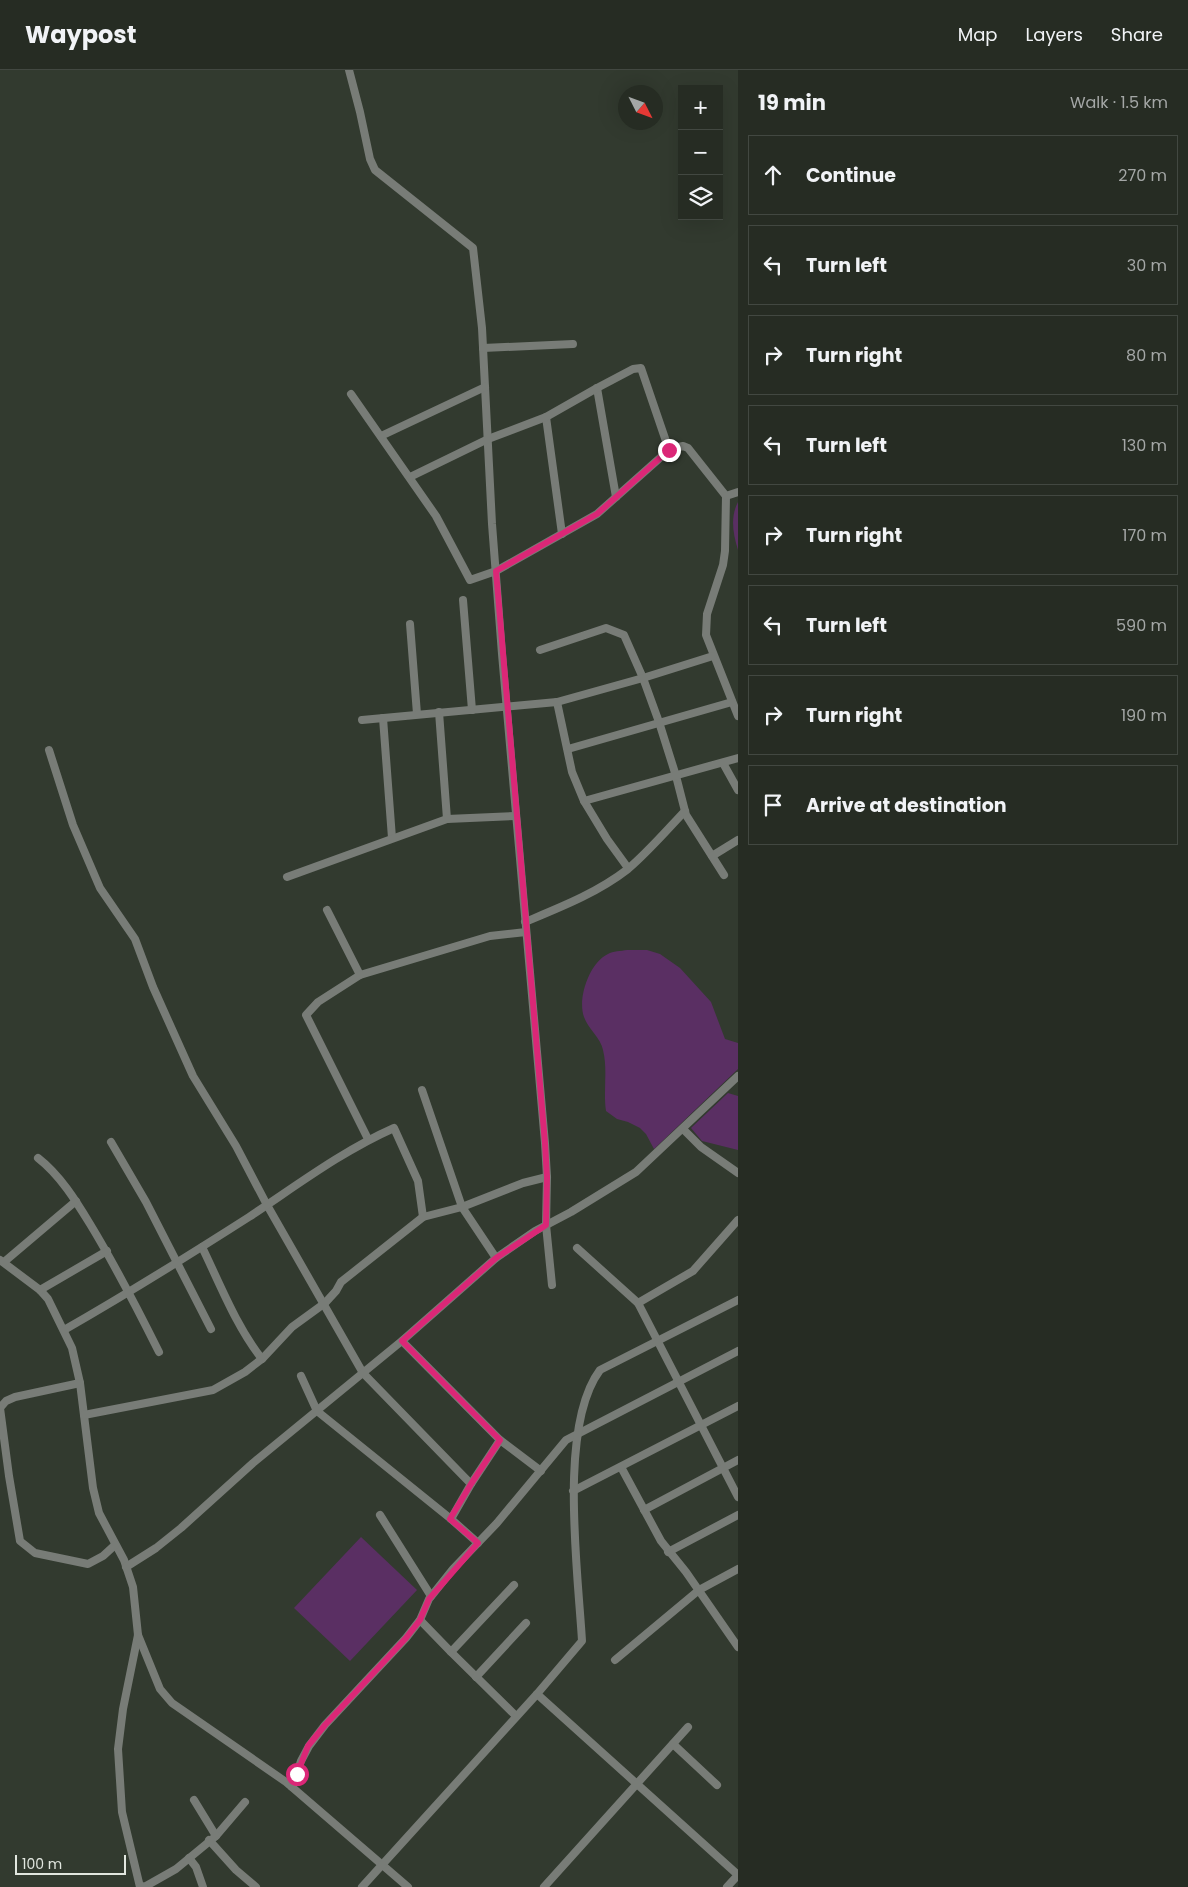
<!DOCTYPE html>
<html lang="en">
<head>
<meta charset="utf-8">
<style>
	:root { --surface:#262c23; --page:#2e342b; --text:#f1f3f6; --muted:#a4a7a6; --line:#424841 }
	body { margin:0; font-family:Poppins,sans-serif; background:var(--page); color:var(--text) }
	.controls { position:absolute; right:15px; top:15px; display:grid; overflow:hidden; border-radius:0px; box-shadow:0 5px 20px #0002 }
	.controls button { width:45px; height:45px; display:grid; place-items:center; padding:0; border:0; border-bottom:1px solid var(--line); background:var(--surface); color:var(--text); font:25px sans-serif }
	.compass { position:absolute; left:618px; top:15px; width:45px; height:45px; border-radius:50%; background:var(--surface); box-shadow:0 5px 20px #0002; rotate:132deg }
	.scale { position:absolute; left:15px; bottom:12px; width:111px; box-sizing:border-box; padding-left:5px; border:2px solid #e1e6df; border-top:0; font-size:14px; line-height:18px; white-space:nowrap; color:#e1e6df; -webkit-text-stroke:4px #323a2f; paint-order:stroke }
	.stop { position:absolute; width:15px; height:15px; margin:-11px; border:4px solid #db2777; border-radius:50%; background:#fff }
	.stop.end { background:#db2777; border-color:#fff; box-shadow:0 1px 5px #0008 }
	.list { margin:0; padding:0; list-style:none }
	h2 { display:flex; justify-content:space-between; align-items:center; height:65px; margin:0; padding:0 20px; font-size:21px }
	h2 small { font-size:16px; font-weight:400; color:var(--muted) }
	.list li { display:grid; grid-template-columns:32px 1fr auto; gap:15px; align-items:center; box-sizing:border-box; height:80px; margin:0 10px 10px; padding:0 10px; border:1px solid var(--line); border-radius:0px }
	.list b { display:block; font-size:19px; white-space:nowrap }
	.list em { font-size:16px; font-style:normal; color:var(--muted) }
	.icon { flex:none; width:28px; height:28px; fill:none; stroke:currentColor; stroke-width:2; stroke-linecap:round; stroke-linejoin:round }
	.map { position:relative; flex:none; width:738px; height:1817px; overflow:hidden }
	header { display:flex; align-items:center; gap:30px; box-sizing:border-box; height:70px; padding:0 25px; background:var(--surface); border-bottom:1px solid var(--line) }
	header strong { font-size:24px }
	nav { display:flex; gap:28px; margin-inline-start:auto; font-size:18px }
	main { display:flex }
	aside { flex:1; background:var(--surface) }
	.map>svg:first-child { display:block }
	.green { fill:#5a2f63 }
	.lines { fill:none; stroke-linecap:round; stroke-linejoin:round }
	.minor { stroke:#787c77; stroke-width:8 }
	.route { stroke:#db2777; stroke-width:6 }
</style>
</head>
<body>
<header>
<strong>Waypost</strong>
<nav><a>Map</a><a>Layers</a><a>Share</a></nav>
</header>
<main>
<div class="map">
<svg width="738" height="1817" viewBox="0 0 738 1817">
	<rect width="100%" height="100%" fill="#323a2f"/>
	<g class="green">
		<path d="M738 432V480C733 464 730 447 738 432Z"/>
		<path d="M627 880H647L660 884 680 898 711 932 725 969 738 973V999L654 1079 646 1064 640 1058 628 1052 617 1049 606 1041C603 1021 608 1000 603 980 601 968 588 959 584 947 577 928 590 892 608 884 613 881 621 881 627 880Z"/>
		<polygon points="728,1023 738,1026 738,1080 702,1071 691,1058"/>
		<polygon points="361,1467 417,1520 350,1591 294,1538"/>
	</g>
	<g class="lines">
		<g class="minor">
			<polyline points="349,0 360,42 370,89 375,100 473,178 482,258 492,454 502,584 545,1073 547,1107 546,1155 552,1215"/>
			<polyline points="483,278 573,274"/>
			<polyline points="597,318 616,427"/>
			<polyline points="351,324 436,446 470,510 496,501 597,444 670,379 683,376 688,378 726,426 725,481 723,495 707,544 706,565 738,646"/>
			<polyline points="546,347 562,464"/>
			<polyline points="381,366 485,317"/>
			<polyline points="410,407 488,369 546,347 597,318 633,299 641,298 669,380"/>
			<polyline points="726,426 738,422"/>
			<polyline points="463,530 472,640"/>
			<polyline points="410,554 417,644"/>
			<polyline points="540,580 606,558 624,565 643,608 659,652 676,706 686,745 724,805"/>
			<polyline points="557,632 572,702 584,731 607,769 628,798"/>
			<polyline points="439,642 447,749"/>
			<polyline points="383,648 392,768"/>
			<polyline points="362,650 557,632 643,608 713,586"/>
			<polyline points="568,679 732,632"/>
			<polyline points="49,680 73,755 100,818 135,869 153,917 193,1006 236,1076 267,1135 363,1303 471,1414"/>
			<polyline points="723,693 738,720"/>
			<polyline points="584,731 738,688"/>
			<polyline points="712,786 738,770"/>
			<polyline points="287,807 447,749 516,746"/>
			<polyline points="327,840 360,905"/>
			<path d="M525 852C561 837 597 823 628 799 648 782 667 760 685 741"/>
			<polyline points="422,1020 462,1137 496,1188"/>
			<polyline points="683,1059 701,1077 738,1103"/>
			<polyline points="368,1069 306,945 318,932 360,905 490,866 526,862"/>
			<polyline points="111,1072 146,1132 211,1259"/>
			<path d="M38 1088C60 1105 76 1131 90 1154 115 1195 137 1238 159 1282"/>
			<path d="M202 1177C220 1214 236 1256 262 1289"/>
			<polyline points="577,1178 638,1233 738,1427"/>
			<polyline points="0,1190 40,1220 48,1229 72,1278 80,1313 93,1418 99,1443 124,1490 133,1517 138,1565 123,1639 118,1679 122,1742 140,1817"/>
			<polyline points="4,1192 76,1131"/>
			<polyline points="40,1220 107,1181"/>
			<polyline points="638,1233 693,1201 738,1150"/>
			<path d="M64 1260C127 1224 188 1186 249 1147 296 1116 342 1081 394 1058L418 1111 423 1147"/>
			<polyline points="402,1271 500,1370 541,1401"/>
			<polyline points="301,1306 317,1341 451,1449 478,1473"/>
			<polyline points="80,1313 15,1327 6,1331 0,1338 9,1406 20,1471 35,1483 88,1494 103,1486 115,1475"/>
			<polyline points="84,1345 213,1320 245,1302 263,1288 292,1257 325,1233 336,1221 341,1212 423,1147 462,1137 523,1113 547,1107"/>
			<polyline points="621,1397 661,1471 686,1502 738,1577"/>
			<polyline points="573,1421 738,1336"/>
			<polyline points="644,1440 738,1390"/>
			<polyline points="380,1445 431,1526"/>
			<polyline points="451,1449 471,1414 500,1370"/>
			<polyline points="668,1482 738,1445"/>
			<polyline points="126,1497 156,1478 181,1458 253,1393 403,1270 496,1188 535,1161 571,1142 636,1102 738,1006"/>
			<polyline points="514,1515 451,1582 516,1646"/>
			<polyline points="420,1550 451,1582"/>
			<polyline points="138,1565 160,1619 172,1633 286,1712 408,1817"/>
			<polyline points="615,1590 699,1520 738,1499"/>
			<polyline points="476,1607 526,1553"/>
			<polyline points="537,1624 738,1805 727,1817"/>
			<polyline points="673,1674 717,1715"/>
			<polyline points="292,1717 301,1691 309,1676 325,1655 406,1568 420,1550 429,1529 453,1499 497,1453 566,1370 738,1281"/>
			<polyline points="216,1766 245,1732"/>
			<polyline points="209,1770 236,1800 256,1817"/>
			<polyline points="189,1788 196,1797 203,1817"/>
			<polyline points="140,1817 146,1816 176,1799 216,1766 194,1730"/>
			<path d="M362 1817 537 1624 582 1571C578 1501 558 1356 600 1300L738 1230"/>
			<polyline points="544,1817 688,1657"/>
		</g>
	</g>
	<g class="lines">
		<polyline class="route" points="297,1704 308,1676 325,1655 406,1568 420,1550 429,1529 478,1473 450,1449 471,1414 500,1370 402,1271 496,1188 546,1155 547,1107 545,1073 496,501 597,444 669,380"/>
	</g>
</svg>
<div class="controls">
<button>+</button>
<button>−</button>
<button><svg class="icon" aria-label="layers" viewBox="0 0 24 24"><path d="M12 4l9 5-9 5-9-5zM3 14l9 5 9-5"/></svg></button>
</div>
<svg class="compass" viewBox="-18 -18 36 36"><path d="M0-13l5 13h-10z" fill="#e53935"/><path d="M0 13l5-13h-10z" fill="#a4a7a6"/></svg>
<div class="scale">100 m</div>
<div class="stop" style="left:297px;top:1704px"></div>
<div class="stop end" style="left:669px;top:380px"></div>
</div>
<aside>
<h2>19 min<small>Walk · 1.5 km</small></h2>
<ul class="list">
<li><svg class="icon" aria-label="ahead" viewBox="0 0 24 24"><path d="M12 20V5M6 11l6-6 6 6"/></svg><div><b>Continue</b></div><em>270 m</em></li>
<li><svg class="icon" aria-label="left" viewBox="0 0 24 24"><path d="M17 20v-9H6M10 6l-5 5 5 5"/></svg><div><b>Turn left</b></div><em>30 m</em></li>
<li><svg class="icon" aria-label="right" viewBox="0 0 24 24"><path d="M7 20v-9h11M14 6l5 5-5 5"/></svg><div><b>Turn right</b></div><em>80 m</em></li>
<li><svg class="icon" aria-label="left" viewBox="0 0 24 24"><path d="M17 20v-9H6M10 6l-5 5 5 5"/></svg><div><b>Turn left</b></div><em>130 m</em></li>
<li><svg class="icon" aria-label="right" viewBox="0 0 24 24"><path d="M7 20v-9h11M14 6l5 5-5 5"/></svg><div><b>Turn right</b></div><em>170 m</em></li>
<li><svg class="icon" aria-label="left" viewBox="0 0 24 24"><path d="M17 20v-9H6M10 6l-5 5 5 5"/></svg><div><b>Turn left</b></div><em>590 m</em></li>
<li><svg class="icon" aria-label="right" viewBox="0 0 24 24"><path d="M7 20v-9h11M14 6l5 5-5 5"/></svg><div><b>Turn right</b></div><em>190 m</em></li>
<li><svg class="icon" aria-label="arrive" viewBox="0 0 24 24"><path d="M6 21V4h12l-3 4 3 4H6"/></svg><div><b>Arrive at destination</b></div></li>
</ul>
</aside>
</main>
</body>
</html>
